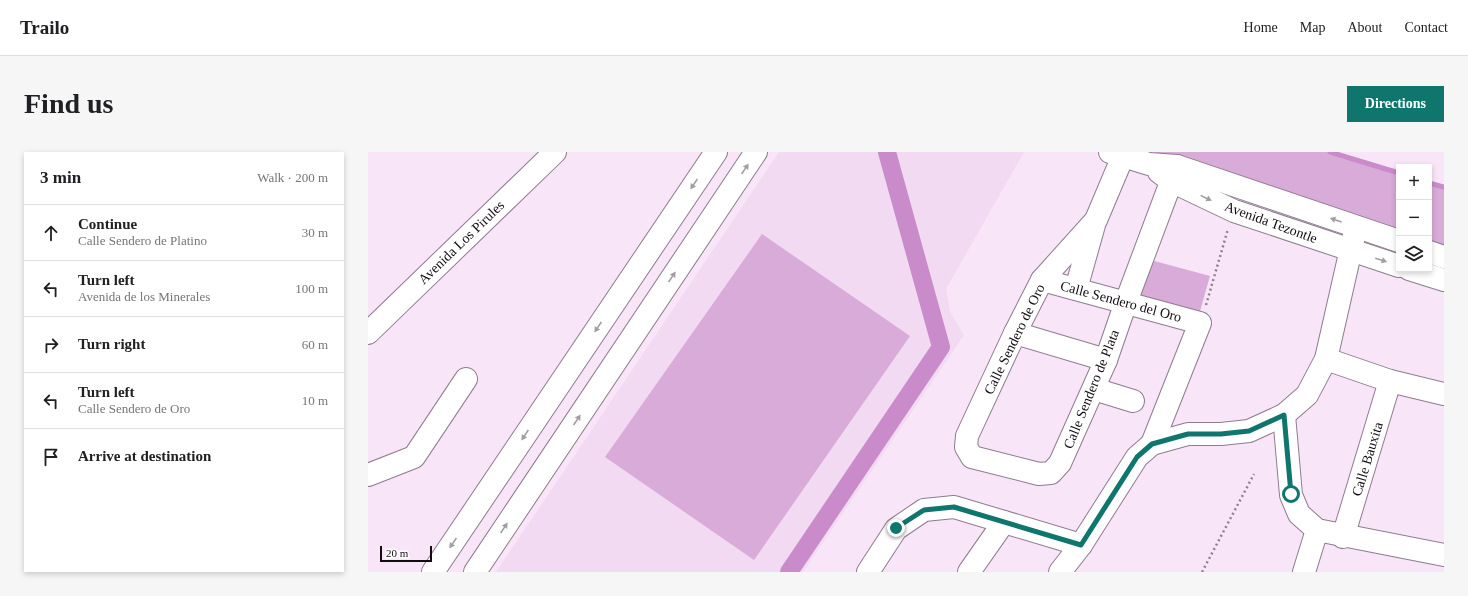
<!DOCTYPE html>
<html lang="en">
<head>
<meta charset="utf-8">
<style>
	:root { --surface:#fff; --page:#f6f6f6; --text:#202124; --muted:#757577; --line:#e0e0e0; --accent:#0f766e }
	body { margin:0; font-family:Georgia,serif; background:var(--page); color:var(--text) }
	.controls { position:absolute; right:12px; top:12px; display:grid; overflow:hidden; border-radius:0px; box-shadow:0 2px 6px #0003 }
	.controls button { width:36px; height:36px; display:grid; place-items:center; padding:0; border:0; border-bottom:1px solid var(--line); background:var(--surface); color:var(--text); font:20px sans-serif }
	.scale { position:absolute; left:12px; bottom:10px; width:52px; box-sizing:border-box; padding-left:4px; border:2px solid #120c12; border-top:0; font-size:11px; line-height:14px; white-space:nowrap; color:#120c12; -webkit-text-stroke:3px #fff; paint-order:stroke }
	.stop { position:absolute; width:12px; height:12px; margin:-9px; border:3px solid #0f766e; border-radius:50%; background:#fff }
	.stop.end { background:#0f766e; border-color:#fff; box-shadow:0 1px 4px #0008 }
	.list { margin:0; padding:0; list-style:none }
	h2 { display:flex; justify-content:space-between; align-items:center; height:52px; margin:0; padding:0 16px; font-size:17px }
	h2 small { font-size:13px; font-weight:400; color:var(--muted) }
	.list li { display:grid; grid-template-columns:26px 1fr auto; gap:12px; align-items:center; box-sizing:border-box; height:56px; padding:0 16px; border-top:1px solid var(--line) }
	.list b { display:block; font-size:15px; white-space:nowrap }
	.list p { margin:0; font-size:13px; white-space:nowrap; color:var(--muted) }
	.list em { font-size:13px; font-style:normal; color:var(--muted) }
	.icon { flex:none; width:22px; height:22px; fill:none; stroke:currentColor; stroke-width:2; stroke-linecap:round; stroke-linejoin:round }
	.map { position:relative; flex:none; width:1076px; height:420px; overflow:hidden; border-radius:0px }
	header { display:flex; align-items:center; gap:24px; box-sizing:border-box; height:56px; padding:0 20px; background:var(--surface); border-bottom:1px solid var(--line) }
	header strong { font-size:19px }
	nav { display:flex; gap:22px; margin-inline-start:auto; font-size:14px }
	.intro { display:flex; align-items:center; justify-content:space-between; box-sizing:border-box; height:96px; padding:0 24px }
	h1 { margin:0; font-size:28px }
	.button { padding:10px 18px; border-radius:0px; background:var(--accent); color:#fff; font-size:14px; font-weight:700 }
	main { display:flex; gap:24px; padding:0 24px }
	aside { flex:1; background:var(--surface); border-radius:0px; box-shadow:0 2px 6px #0003 }
	.map>svg:first-child { display:block }
	.built { fill:#f2daf2 }
	.green { fill:#d8abd9 }
	.lines { fill:none; stroke-linecap:round; stroke-linejoin:round }
	.stream { stroke:#c98bca; stroke-width:5 }
	.canal { stroke:#c98bca; stroke-width:18 }
	.minor-casing { stroke:#8d7c8d; stroke-width:24 }
	.path { stroke:#8d818d; stroke-width:2.5; stroke-dasharray:2 3; stroke-linecap:butt }
	.minor { stroke:#fff; stroke-width:22 }
	.oneway { fill:#a09ea0 }
	.route { stroke:#0f766e; stroke-width:5 }
	.labels { text-anchor:middle; stroke-width:3; stroke-linejoin:round; paint-order:stroke }
	.street-label { font-size:14px; fill:#120c12; stroke:#fff }
</style>
</head>
<body>
<header>
<strong>Trailo</strong>
<nav><a>Home</a><a>Map</a><a>About</a><a>Contact</a></nav>
</header>
<div class="intro"><h1>Find us</h1><a class="button">Directions</a></div>
<main>
<aside>
<h2>3 min<small>Walk · 200 m</small></h2>
<ul class="list">
<li><svg class="icon" aria-label="ahead" viewBox="0 0 24 24"><path d="M12 20V5M6 11l6-6 6 6"/></svg><div><b>Continue</b><p>Calle Sendero de Platino</p></div><em>30 m</em></li>
<li><svg class="icon" aria-label="left" viewBox="0 0 24 24"><path d="M17 20v-9H6M10 6l-5 5 5 5"/></svg><div><b>Turn left</b><p>Avenida de los Minerales</p></div><em>100 m</em></li>
<li><svg class="icon" aria-label="right" viewBox="0 0 24 24"><path d="M7 20v-9h11M14 6l5 5-5 5"/></svg><div><b>Turn right</b></div><em>60 m</em></li>
<li><svg class="icon" aria-label="left" viewBox="0 0 24 24"><path d="M17 20v-9H6M10 6l-5 5 5 5"/></svg><div><b>Turn left</b><p>Calle Sendero de Oro</p></div><em>10 m</em></li>
<li><svg class="icon" aria-label="arrive" viewBox="0 0 24 24"><path d="M6 21V4h12l-3 4 3 4H6"/></svg><div><b>Arrive at destination</b></div></li>
</ul>
</aside>
<div class="map">
<svg width="1076" height="420" viewBox="0 0 1076 420">
	<rect width="100%" height="100%" fill="#f8e6f8"/>
	<polygon class="built" points="411,0 656,0 578,137 582,160 596,183 435,420 128,420"/>
	<g class="green">
		<polygon points="781,0 963,0 1031,21 1031,87"/>
		<polygon points="1061,30 1076,35 1076,102 1061,97"/>
		<polygon points="394,82 542,184 386,408 237,305"/>
		<polygon points="779,107 842,124 831,163 768,146"/>
	</g>
	<g class="lines">
		<g class="stream">
			<polyline points="962,0 1031,21"/>
			<polyline points="1061,31 1076,35"/>
		</g>
		<polyline class="canal" points="421,420 573,195 519,0"/>
		<defs>
			<g id="minor">
				<polyline points="742,0 781,12 809,14 1031,89"/>
				<polyline points="755,4 728,68 674,128 647,181 599,284 598,295 604,305 671,322 683,321 692,311 738,208 758,150 809,14"/>
				<polyline points="791,20 803,29 866,59 1031,114"/>
				<polyline points="1061,100 1076,105"/>
				<polyline points="1041,117 1076,128"/>
				<polyline points="674,128 832,171 784,292"/>
				<polyline points="708,137 726,73"/>
				<polyline points="0,181 187,0"/>
				<polyline points="647,181 738,208"/>
				<polyline points="958,207 1022,229 1076,242"/>
				<polyline points="726,237 765,249"/>
				<polyline points="916,263 923,343 931,362 949,378 1076,403"/>
				<polyline points="0,323 46,305 98,227"/>
				<polyline points="975,385 1022,229"/>
				<polyline points="65,420 348,0"/>
				<polyline points="107,420 388,0"/>
				<polyline points="500,420 528,377 556,358 586,355 713,393"/>
				<polyline points="601,420 636,370"/>
				<polyline points="692,420 713,393 769,305 784,292 820,282 853,282 881,279 916,263 939,243 958,207 988,75"/>
				<polyline points="936,420 949,378"/>
			</g>
		</defs>
		<use href="#minor" class="minor-casing"/>
		<g class="path">
			<polyline points="838,153 860,77"/>
			<polyline points="834,420 886,322"/>
		</g>
		<use href="#minor" class="minor"/>
	</g>
	<defs><path id="oneway-solid" d="M-6-.8H1V-3.2L6.5 0L1 3.2V.8H-6Z"/></defs>
	<g class="oneway">
		<use href="#oneway-solid" transform="translate(377 17) rotate(-56)"/>
		<use href="#oneway-solid" transform="translate(326 32) rotate(124)"/>
		<use href="#oneway-solid" transform="translate(838 46) rotate(26)"/>
		<use href="#oneway-solid" transform="translate(968 68) rotate(-161)"/>
		<use href="#oneway-solid" transform="translate(1013 108) rotate(18)"/>
		<use href="#oneway-solid" transform="translate(304 125) rotate(-56)"/>
		<use href="#oneway-solid" transform="translate(230 175) rotate(124)"/>
		<use href="#oneway-solid" transform="translate(209 268) rotate(-56)"/>
		<use href="#oneway-solid" transform="translate(157 283) rotate(124)"/>
		<use href="#oneway-solid" transform="translate(136 376) rotate(-56)"/>
		<use href="#oneway-solid" transform="translate(85 391) rotate(124)"/>
	</g>
	<g class="lines">
		<polyline class="route" points="528,376 556,358 586,355 713,393 769,305 784,292 820,282 853,282 881,279 916,263 923,342"/>
	</g>
	<g class="labels">
		<g class="street-label">
			<text transform="translate(903 70) rotate(20)" y="5">Avenida Tezontle</text>
			<text transform="translate(93 90) rotate(-44)" y="5">Avenida Los Pirules</text>
			<text transform="translate(753 149) rotate(15)" y="5">Calle Sendero del Oro</text>
			<text transform="translate(646 187) rotate(-64)" y="5">Calle Sendero de Oro</text>
			<text transform="translate(723 237) rotate(-68)" y="5">Calle Sendero de Plata</text>
			<text transform="translate(999 307) rotate(-73)" y="5">Calle Bauxita</text>
		</g>
	</g>
</svg>
<div class="controls">
<button>+</button>
<button>−</button>
<button><svg class="icon" aria-label="layers" viewBox="0 0 24 24"><path d="M12 4l9 5-9 5-9-5zM3 14l9 5 9-5"/></svg></button>
</div>
<div class="scale">20 m</div>
<div class="stop" style="left:923px;top:342px"></div>
<div class="stop end" style="left:528px;top:376px"></div>
</div>
</main>
</body>
</html>
